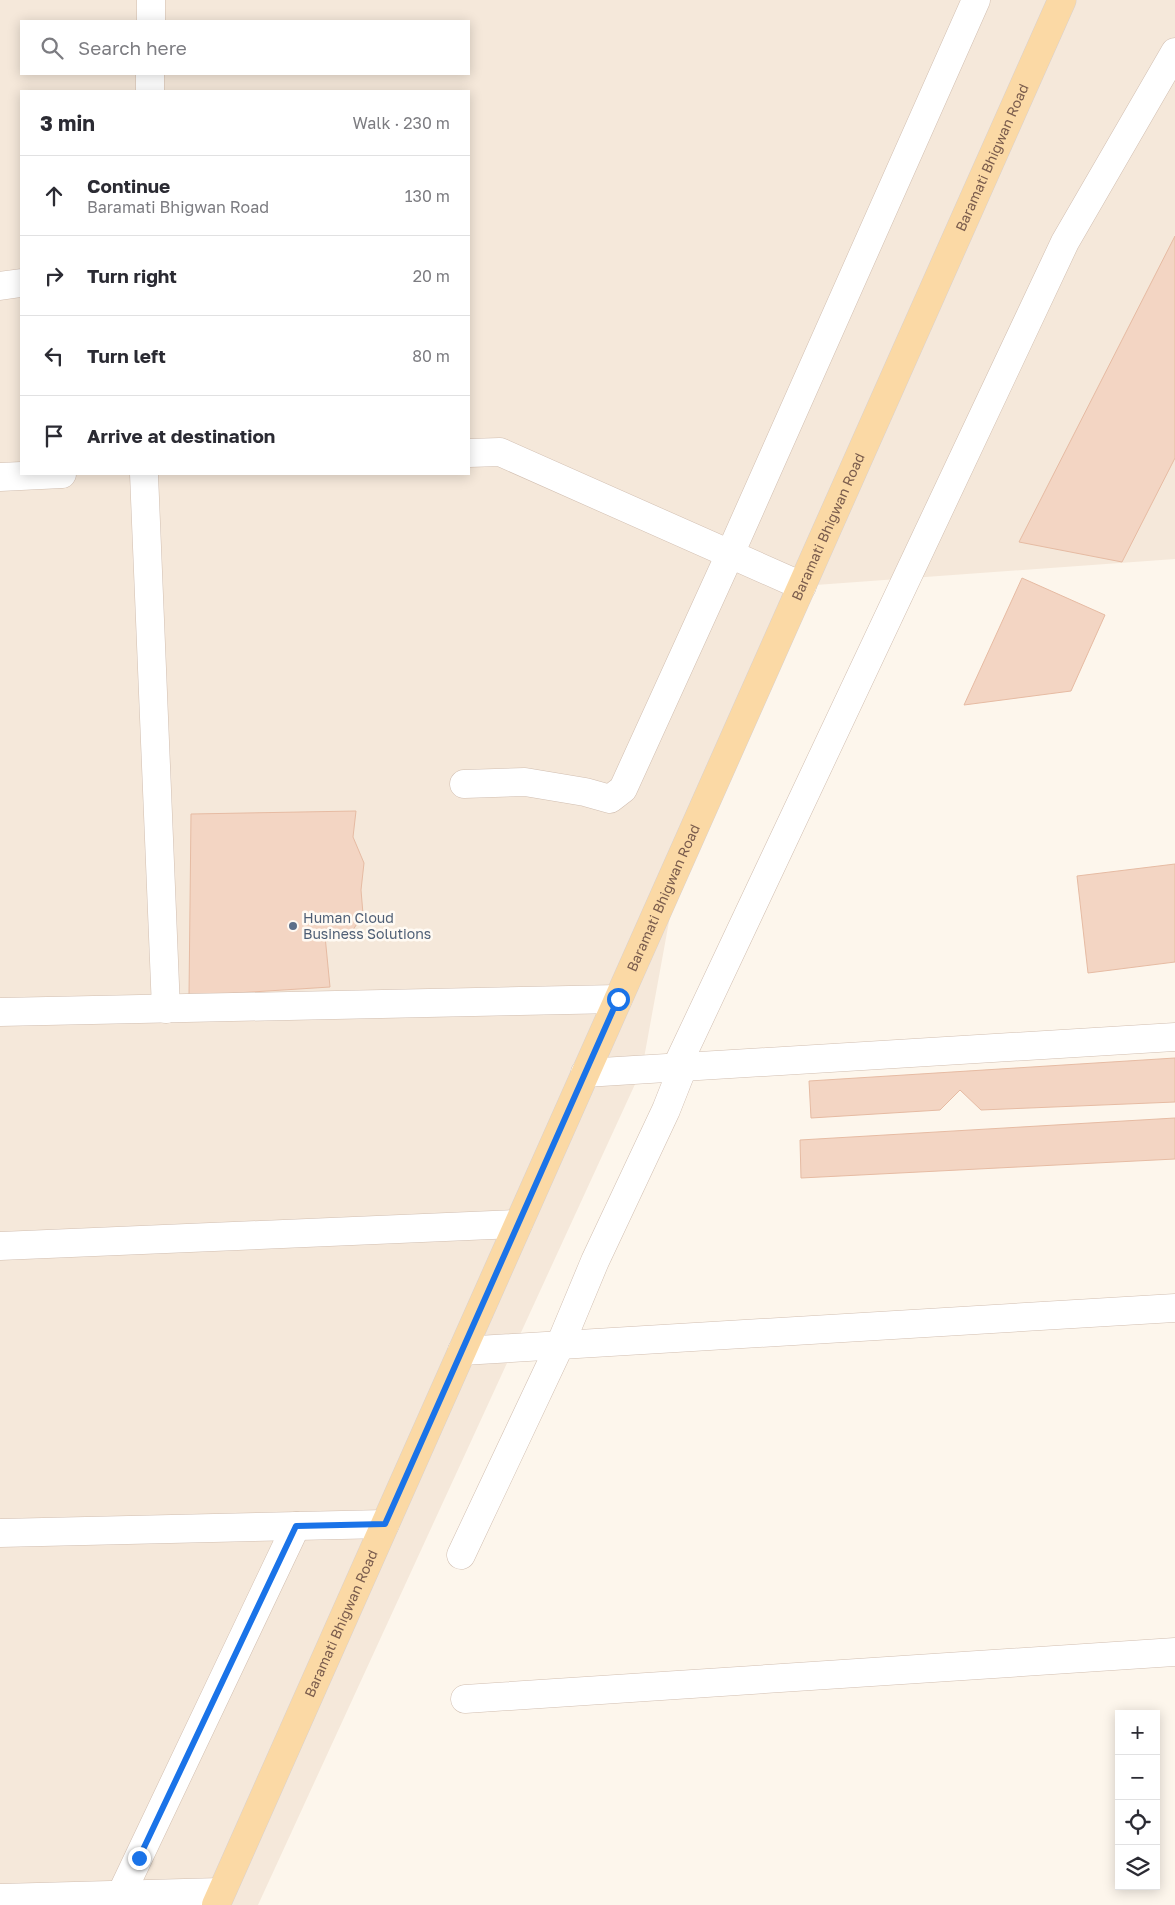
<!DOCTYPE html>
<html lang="en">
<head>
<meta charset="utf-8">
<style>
	:root { --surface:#fff; --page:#f2f2f3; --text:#2b2b33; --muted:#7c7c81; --line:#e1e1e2 }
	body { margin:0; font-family:"Golos Text",sans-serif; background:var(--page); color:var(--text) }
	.controls { position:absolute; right:15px; bottom:15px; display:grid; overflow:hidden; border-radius:0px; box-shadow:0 2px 12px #0003 }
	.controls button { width:45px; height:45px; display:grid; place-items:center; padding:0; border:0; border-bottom:1px solid var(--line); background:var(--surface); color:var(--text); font:25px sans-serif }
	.stop { position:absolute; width:15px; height:15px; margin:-11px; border:4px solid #1a73e8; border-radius:50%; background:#fff }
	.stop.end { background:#1a73e8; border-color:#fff; box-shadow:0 1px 5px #0008 }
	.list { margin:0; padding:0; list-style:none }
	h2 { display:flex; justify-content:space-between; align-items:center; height:65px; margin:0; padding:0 20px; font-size:21px }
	h2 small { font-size:16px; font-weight:400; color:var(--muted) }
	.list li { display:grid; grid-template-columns:32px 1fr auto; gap:15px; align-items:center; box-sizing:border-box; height:80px; padding:0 20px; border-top:1px solid var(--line) }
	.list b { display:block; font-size:19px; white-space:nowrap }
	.list p { margin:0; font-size:16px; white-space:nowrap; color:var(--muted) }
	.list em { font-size:16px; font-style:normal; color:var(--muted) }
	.icon { flex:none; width:28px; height:28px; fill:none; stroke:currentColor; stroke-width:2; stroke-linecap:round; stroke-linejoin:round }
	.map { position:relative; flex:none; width:1175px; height:1905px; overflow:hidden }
	.search { position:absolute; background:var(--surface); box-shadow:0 2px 12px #0003; left:20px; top:20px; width:450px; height:55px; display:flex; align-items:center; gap:12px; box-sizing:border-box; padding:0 18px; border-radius:0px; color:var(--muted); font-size:19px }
	.panel { position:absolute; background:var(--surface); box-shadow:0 2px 12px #0003; left:20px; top:90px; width:450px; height:385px; border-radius:0px }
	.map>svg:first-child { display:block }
	.residential { fill:#f5e8da; fill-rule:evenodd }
	.building { fill:#f3d5c3; stroke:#e6bba3 }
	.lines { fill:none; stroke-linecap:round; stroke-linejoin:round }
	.street-casing { stroke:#d1beb0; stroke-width:29 }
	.primary-casing { stroke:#dad1cd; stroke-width:29 }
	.street { stroke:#fff; stroke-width:28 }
	.primary { stroke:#fbd9a5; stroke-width:28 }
	.route { stroke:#1a73e8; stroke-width:6 }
	.service-dot { fill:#5c6f8a; stroke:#fffaf3; stroke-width:2 }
	.labels { text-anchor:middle; stroke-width:5; stroke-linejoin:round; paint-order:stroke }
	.street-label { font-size:14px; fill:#7a5c4d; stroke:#fffaf3 }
	.service-label { font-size:14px; fill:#4e5e75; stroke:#fffaf3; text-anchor:start }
</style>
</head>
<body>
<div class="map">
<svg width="1175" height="1905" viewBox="0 0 1175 1905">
	<rect width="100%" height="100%" fill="#fdf6ec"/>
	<path class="residential" d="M0 0H1175V559L802 586 681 856 642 1069 258 1905H0ZM21 21H469V74H21ZM21 91H469V474H21Z"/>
	<g class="building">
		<polygon points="1175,236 1175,458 1122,562 1019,542"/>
		<polygon points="1022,578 1105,615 1071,691 964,705"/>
		<polygon points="356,811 353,837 364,863 361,890 363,914 353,930 325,936 330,987 189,996 191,814"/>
		<polygon points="1175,864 1175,962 1088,973 1077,876"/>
		<polygon points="1175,1058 1175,1102 981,1110 960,1090 940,1110 811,1118 809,1081"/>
		<polygon points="1175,1118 1175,1159 801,1178 800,1140"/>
	</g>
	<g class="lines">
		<defs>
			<g id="street">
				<polyline points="151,21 151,0"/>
				<polyline points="150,91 150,74"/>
				<polyline points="0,286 21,283"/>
				<polyline points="469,453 500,452 802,586"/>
				<polyline points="144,474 166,1009"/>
				<polyline points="0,477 62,474"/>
				<polyline points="464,784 525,782 585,792 610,799 623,789 730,554 976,0"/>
				<polyline points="0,1012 618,999"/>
				<polyline points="676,1068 1065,242 1175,52"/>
				<polyline points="585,1073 1175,1037"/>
				<polyline points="0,1246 518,1224"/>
				<polyline points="462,1351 1175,1308"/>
				<polyline points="0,1533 385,1524"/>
				<polyline points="461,1555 560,1345 595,1261 666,1110 683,1067"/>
				<polyline points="465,1699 1175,1652"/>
				<polyline points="0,1898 221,1892"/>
				<polyline points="116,1905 296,1526"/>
			</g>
			<g id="primary">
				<path id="s1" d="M216 1905 1062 0"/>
			</g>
		</defs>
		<use href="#street" class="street-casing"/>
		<use href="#primary" class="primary-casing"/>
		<use href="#street" class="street"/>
		<use href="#primary" class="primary"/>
	</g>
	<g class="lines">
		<polyline class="route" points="139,1858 296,1526 385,1524 618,999"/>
	</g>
	<circle class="service-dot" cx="293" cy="926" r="5"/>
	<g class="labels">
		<g class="street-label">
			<text dy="5" stroke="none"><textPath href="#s1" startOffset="1912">Baramati Bhigwan Road</textPath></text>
			<text dy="5" stroke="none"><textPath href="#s1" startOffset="1508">Baramati Bhigwan Road</textPath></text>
			<text dy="5" stroke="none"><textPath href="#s1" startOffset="1102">Baramati Bhigwan Road</textPath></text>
			<text dy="5" stroke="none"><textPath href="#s1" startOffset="308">Baramati Bhigwan Road</textPath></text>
		</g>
		<g class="service-label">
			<text x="303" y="923">Human Cloud<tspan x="303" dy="16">Business Solutions</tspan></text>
		</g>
	</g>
</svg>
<div class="controls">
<button>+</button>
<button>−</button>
<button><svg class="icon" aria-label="locate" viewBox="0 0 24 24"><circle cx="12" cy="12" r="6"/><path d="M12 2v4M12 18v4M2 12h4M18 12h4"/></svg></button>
<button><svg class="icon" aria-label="layers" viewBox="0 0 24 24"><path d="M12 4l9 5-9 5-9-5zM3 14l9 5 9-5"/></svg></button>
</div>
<div class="stop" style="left:618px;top:999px"></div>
<div class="stop end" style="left:139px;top:1858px"></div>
<div class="search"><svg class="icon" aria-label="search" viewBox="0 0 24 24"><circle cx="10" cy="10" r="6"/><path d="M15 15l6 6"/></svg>Search here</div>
<section class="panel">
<h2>3 min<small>Walk · 230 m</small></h2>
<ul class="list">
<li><svg class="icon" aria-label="ahead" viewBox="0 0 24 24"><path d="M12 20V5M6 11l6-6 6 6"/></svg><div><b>Continue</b><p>Baramati Bhigwan Road</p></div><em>130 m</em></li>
<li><svg class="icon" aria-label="right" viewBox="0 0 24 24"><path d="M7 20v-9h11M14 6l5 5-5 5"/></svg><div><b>Turn right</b></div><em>20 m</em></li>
<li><svg class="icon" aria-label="left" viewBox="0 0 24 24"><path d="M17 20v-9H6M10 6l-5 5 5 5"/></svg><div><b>Turn left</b></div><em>80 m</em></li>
<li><svg class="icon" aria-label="arrive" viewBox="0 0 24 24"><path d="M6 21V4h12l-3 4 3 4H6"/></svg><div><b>Arrive at destination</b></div></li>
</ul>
</section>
</div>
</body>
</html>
